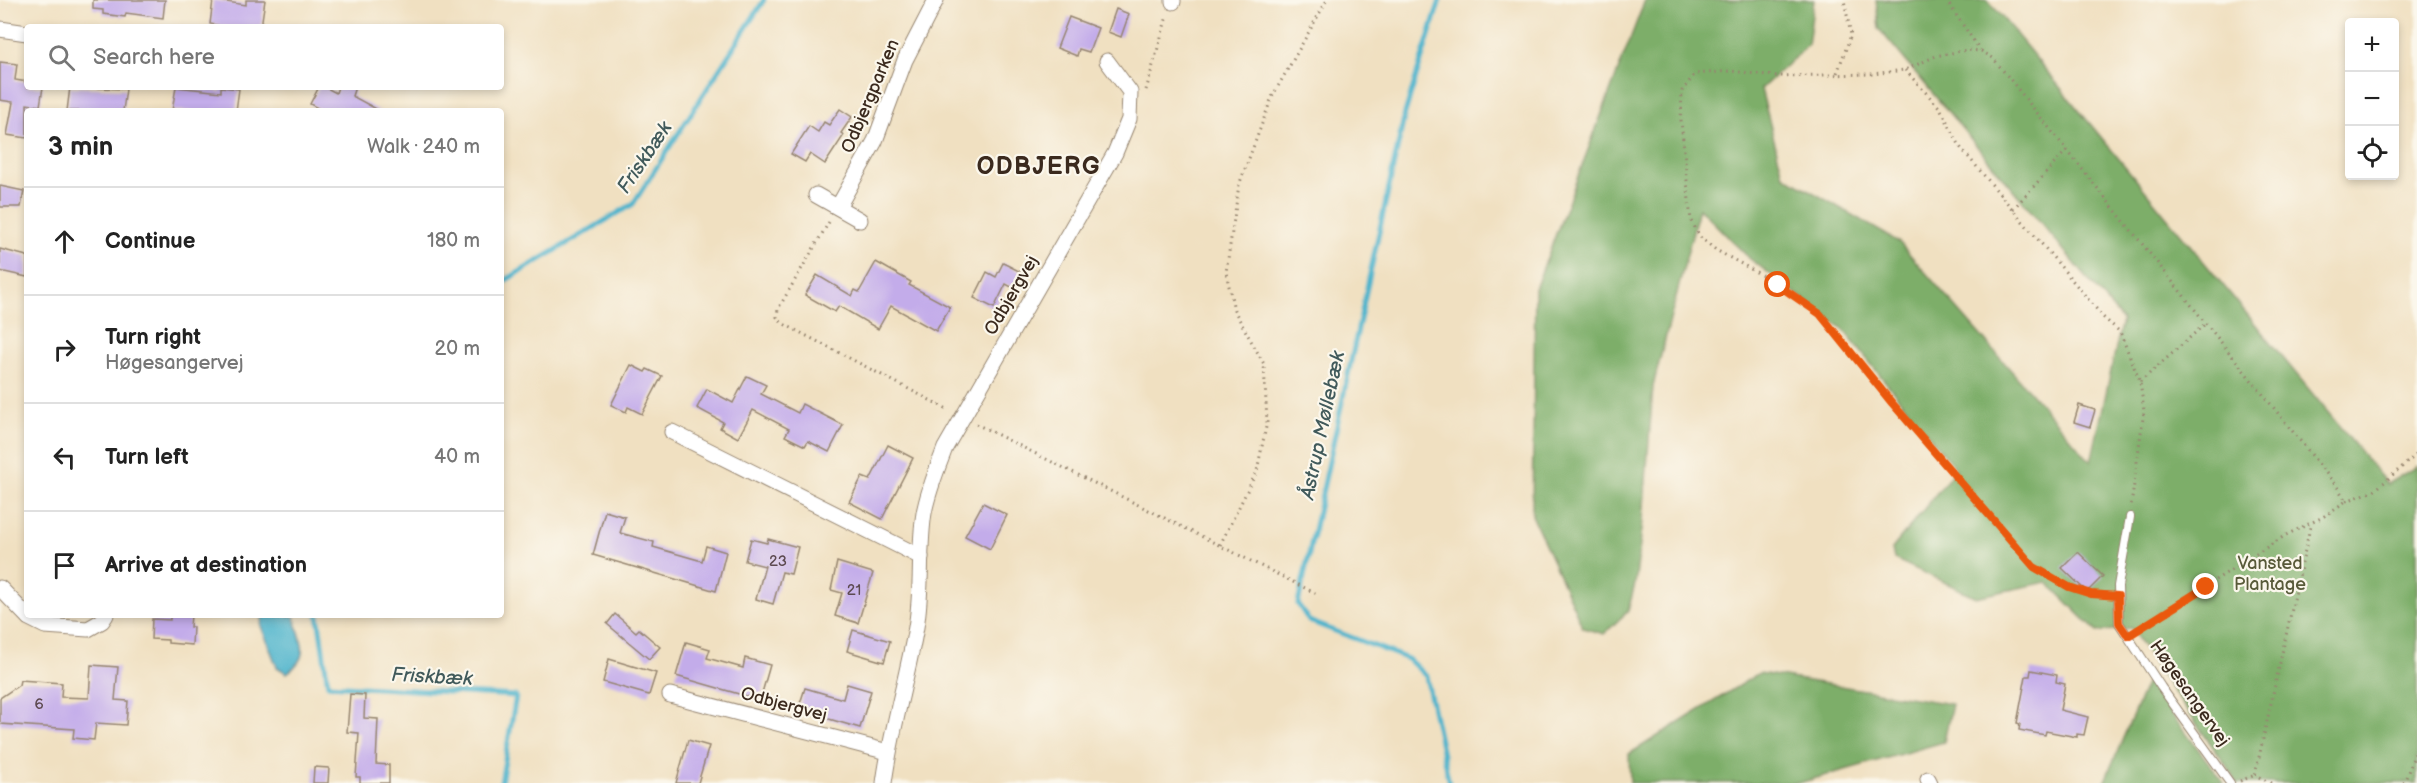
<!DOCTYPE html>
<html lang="en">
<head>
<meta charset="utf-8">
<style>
	:root { --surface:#fff; --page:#f6f6f6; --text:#222; --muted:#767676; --line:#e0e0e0 }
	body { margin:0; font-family:"Balsamiq Sans",sans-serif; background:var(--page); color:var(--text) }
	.controls { position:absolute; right:18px; top:18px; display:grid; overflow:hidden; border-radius:6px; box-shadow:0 3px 9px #0003 }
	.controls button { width:54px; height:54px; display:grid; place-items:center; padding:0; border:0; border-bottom:2px solid var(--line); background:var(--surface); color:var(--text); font:30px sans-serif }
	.stop { position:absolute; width:18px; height:18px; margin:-14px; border:4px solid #ea580c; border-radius:50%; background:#fff }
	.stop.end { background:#ea580c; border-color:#fff; box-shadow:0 2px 6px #0008 }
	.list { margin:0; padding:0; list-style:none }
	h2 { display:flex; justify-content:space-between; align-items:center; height:78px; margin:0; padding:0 24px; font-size:26px }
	h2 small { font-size:20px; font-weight:400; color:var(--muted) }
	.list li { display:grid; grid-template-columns:39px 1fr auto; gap:18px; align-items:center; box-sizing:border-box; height:108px; padding:0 24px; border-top:2px solid var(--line) }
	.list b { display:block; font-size:22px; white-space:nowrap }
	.list p { margin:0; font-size:20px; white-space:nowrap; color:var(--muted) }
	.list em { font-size:20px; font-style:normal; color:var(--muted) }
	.icon { flex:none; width:33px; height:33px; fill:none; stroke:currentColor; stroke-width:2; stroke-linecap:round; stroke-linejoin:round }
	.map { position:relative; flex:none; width:2417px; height:783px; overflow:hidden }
	.search { position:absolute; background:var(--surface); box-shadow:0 3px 9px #0003; left:24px; top:24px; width:480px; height:66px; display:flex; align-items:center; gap:15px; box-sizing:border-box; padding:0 21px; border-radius:6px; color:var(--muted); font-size:22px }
	.panel { position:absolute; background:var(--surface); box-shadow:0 3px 9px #0003; left:24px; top:108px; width:480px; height:510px; border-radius:6px }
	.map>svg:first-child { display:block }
	.forest { fill:#7dae69; stroke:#5c6c44; stroke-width:1.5 }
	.water { fill:#4db4cc; stroke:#446f75; stroke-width:1.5 }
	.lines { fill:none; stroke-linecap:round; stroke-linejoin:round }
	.stream { stroke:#4db4cc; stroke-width:5 }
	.building { fill:#c3acea }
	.service-casing { stroke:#968570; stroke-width:10 }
	.minor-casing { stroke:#968570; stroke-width:17 }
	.path { stroke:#968570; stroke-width:3; stroke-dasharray:1.5 4.5; stroke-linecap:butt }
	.service { stroke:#fff; stroke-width:8 }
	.minor { stroke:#fff; stroke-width:15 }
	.route { stroke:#ea580c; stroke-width:8 }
	.labels { text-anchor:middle; stroke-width:4.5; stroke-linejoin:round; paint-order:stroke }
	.number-label { font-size:15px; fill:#5d4a51 }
	.street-label { font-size:18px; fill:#3b2a1e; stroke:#fbf7ec }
	.park-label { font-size:18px; fill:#585a39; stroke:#fbf7ec }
	.water-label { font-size:20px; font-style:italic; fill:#415a5b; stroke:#fbf7ec }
	.district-label { font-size:24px; font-weight:bold; letter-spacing:1.5px; fill:#3b2a1e; stroke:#fbf7ec }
</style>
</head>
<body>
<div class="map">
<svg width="2417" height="783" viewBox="0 0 2417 783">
	<rect width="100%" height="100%" fill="#fbf7ec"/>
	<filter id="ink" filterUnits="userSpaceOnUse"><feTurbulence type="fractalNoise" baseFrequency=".0167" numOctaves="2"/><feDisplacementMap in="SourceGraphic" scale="12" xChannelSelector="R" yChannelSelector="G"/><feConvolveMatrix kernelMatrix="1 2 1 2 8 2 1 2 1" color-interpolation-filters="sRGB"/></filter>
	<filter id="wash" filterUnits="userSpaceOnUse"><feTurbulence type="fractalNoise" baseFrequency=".008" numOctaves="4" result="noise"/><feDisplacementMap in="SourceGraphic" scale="24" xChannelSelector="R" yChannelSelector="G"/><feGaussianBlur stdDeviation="1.35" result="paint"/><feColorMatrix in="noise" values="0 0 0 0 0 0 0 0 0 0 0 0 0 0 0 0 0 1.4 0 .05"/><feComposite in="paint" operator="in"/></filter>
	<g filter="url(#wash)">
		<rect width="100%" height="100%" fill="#f0e0c1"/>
		<g class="forest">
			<polygon points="1645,0 1814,0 1808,45 1761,89 1783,175 1899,242 2091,462 2122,320 1879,29 1876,0 1988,0 2387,484 2417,466 2417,783 2236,783 2233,775 2170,687 2131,628 2097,632 2047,582 1976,597 1894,559 1892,549 1956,469 1842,328 1750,259 1699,208 1653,386 1643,521 1635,584 1628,611 1604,634 1583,628 1532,515 1535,289"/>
			<polygon points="1759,673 1952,704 1944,742 1799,783 1630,783 1629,754"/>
			<polygon points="2147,682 2224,783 2104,783"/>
		</g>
		<path class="water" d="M263 615 294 616C301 641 312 656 287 673L277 667 261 626Z"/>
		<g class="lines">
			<g class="stream">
				<polyline points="1440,0 1405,113 1298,604 1309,621 1408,659 1426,676 1449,783"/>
				<polyline points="501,283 633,204 764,0"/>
				<polyline points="318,615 328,685 516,696 501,783"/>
			</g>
		</g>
		<g id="blocks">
			<g class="building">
				<polygon points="93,0 165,0 163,18 126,13 125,17 103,14 103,10 93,9"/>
				<polygon points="213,0 246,5 246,0 265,0 261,27 227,27 210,24"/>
				<polygon points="1116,9 1129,14 1121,37 1108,32"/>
				<polygon points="1069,17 1098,28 1089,52 1079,49 1077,56 1057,48"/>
				<polygon points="0,62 17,64 15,80 27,82 27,87 43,87 40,106 27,104 27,138 7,135 13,102 0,100"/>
				<polygon points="70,87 126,89 123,111 67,111"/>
				<polygon points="176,87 221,92 221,87 239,89 236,111 172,111"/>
				<polygon points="319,87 325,87 336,93 338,87 355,87 352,96 380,111 323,111 310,104"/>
				<polygon points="840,109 852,117 841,133 844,135 825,164 810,154 805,162 791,154 809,126 818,132 824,122 829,125"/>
				<polygon points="0,186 24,191 21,207 0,207"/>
				<polygon points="0,249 27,256 27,277 0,271"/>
				<polygon points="876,262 911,282 909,285 950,307 936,331 891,306 878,329 839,306 835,312 805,295 817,275 852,296 855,290 859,292"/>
				<polygon points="1003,263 1025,274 1017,290 1006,284 994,308 974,298 987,272 996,277"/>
				<polygon points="631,365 645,372 647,369 662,376 642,414 628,407 626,412 611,405"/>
				<polygon points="747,376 766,385 761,394 798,413 802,404 843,425 829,452 808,441 805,446 785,436 789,429 753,410 738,438 720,428 723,422 697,408 707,389 733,403"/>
				<polygon points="2079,405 2095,410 2090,427 2074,422"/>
				<polygon points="888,445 913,458 882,519 849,502 862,477 870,480"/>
				<polygon points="983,503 1007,515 990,549 965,536"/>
				<polygon points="605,511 625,517 620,533 654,542 653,547 702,561 706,546 726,552 716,591 593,555"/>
				<polygon points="751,539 767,543 768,539 798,547 791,574 782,572 773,604 756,599 765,566 745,561"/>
				<polygon points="2078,552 2103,576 2087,592 2062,568"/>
				<polygon points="837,562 873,573 858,623 835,616 842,593 831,590"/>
				<polygon points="615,614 636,632 639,629 660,647 649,659 607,624"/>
				<polygon points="170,615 191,615 190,627 193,627 192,645 168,643 168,640 151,639 152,619 170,620"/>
				<polygon points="853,630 890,641 884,662 847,651"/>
				<polygon points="686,642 710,649 707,658 743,668 745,658 770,665 760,700 676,676"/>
				<polygon points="609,659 656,673 649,695 603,682"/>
				<polygon points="91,665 118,667 115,700 128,701 126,725 96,723 94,740 73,738 74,729 0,724 0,698 19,685 20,680 62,683 61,697 89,698"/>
				<polygon points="2031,670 2057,675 2056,682 2065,684 2060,710 2088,717 2084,735 2077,734 2077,737 2046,731 2045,735 2019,730 2020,724 2017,723 2026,676 2030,676"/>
				<polygon points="847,684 871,691 860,728 798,710 805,688 843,699"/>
				<polygon points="350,694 365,695 364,718 378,719 376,764 389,765 389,783 360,783 360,777 356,777 359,733 347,732"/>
				<polygon points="688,740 709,746 698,783 676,783"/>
				<polygon points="314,767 329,768 328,783 313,783"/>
			</g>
		</g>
	</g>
	<g filter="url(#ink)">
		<use href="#blocks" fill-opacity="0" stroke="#968570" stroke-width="1.5"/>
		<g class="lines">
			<defs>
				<polyline id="service" points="2130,517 2118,586 2119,623 2161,687 2230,783"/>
				<g id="minor">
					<polyline points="1173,0 1173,2"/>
					<polyline points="0,29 27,33"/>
					<polyline points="816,195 860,220"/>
					<polyline points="838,207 875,141 905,60 936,0"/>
					<polyline points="672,432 921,557"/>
					<polyline points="0,588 29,618 45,626 88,629 102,621 106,615"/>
					<polyline points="670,695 888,752"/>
					<polyline points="1928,779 1930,783"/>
					<path d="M884 783C891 730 907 679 916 627 923 589 918 550 924 513 928 491 937 469 945 448L1115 153 1129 119 1130 92 1107 61"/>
				</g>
			</defs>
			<use href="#service" class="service-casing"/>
			<use href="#minor" class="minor-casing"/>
			<g class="path">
				<polyline points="1946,0 1980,50"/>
				<polyline points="1905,70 1940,108 1961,148 2104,318 2120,332 2140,382 2144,411 2131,506"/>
				<polyline points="1837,73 1851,35 1844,0"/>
				<polyline points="1146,90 1167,16"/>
				<polyline points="2013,209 2067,150"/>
				<polyline points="829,222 778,309 777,317 782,323 949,410"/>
				<polyline points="2140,382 2206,323"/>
				<polyline points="976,424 1319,595"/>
				<polyline points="2346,501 2374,491 2417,454"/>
				<polyline points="1220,545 1257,471 1267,422 1264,364 1234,310 1226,272 1239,185 1272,97 1327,0"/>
				<polyline points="2107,595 2069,587 2034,567 1892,403 1820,314 1778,284 1716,250 1701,238 1691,221 1681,120 1682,91 1695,74 1730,71 1777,76 1872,74 1905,70 1936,56 1967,50 1981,51 1993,58 2338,488 2346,501 2323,517 2286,535 2137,630"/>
				<polyline points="2240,781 2255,775"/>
				<polyline points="2271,783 2255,775 2311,523"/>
				<polyline points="2404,783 2417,748"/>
			</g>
			<use href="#service" class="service"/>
			<use href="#minor" class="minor"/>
		</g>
	</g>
	<g class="lines" filter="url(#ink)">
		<polyline class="route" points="1778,285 1820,314 1892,403 2034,567 2069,587 2091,594 2118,596 2119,623 2128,636 2206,587"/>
	</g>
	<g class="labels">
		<g class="number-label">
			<text x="778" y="566">23</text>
			<text x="854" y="595">21</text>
			<text x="39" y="709">6</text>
		</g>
		<g class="street-label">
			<text transform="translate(870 96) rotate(-67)" y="6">Odbjergparken</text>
			<text transform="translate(1011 295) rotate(-60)" y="6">Odbjergvej</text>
			<text transform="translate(2190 693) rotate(55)" y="6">Høgesangervej</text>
			<text transform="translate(784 704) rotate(15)" y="6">Odbjergvej</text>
		</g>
		<g class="park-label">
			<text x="2270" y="569">Vansted<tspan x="2270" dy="21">Plantage</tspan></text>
		</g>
		<g class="water-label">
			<text transform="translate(644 157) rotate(-56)" y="7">Friskbæk</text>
			<text transform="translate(1322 425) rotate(-78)" y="7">Åstrup Møllebæk</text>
			<text transform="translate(432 676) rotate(3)" y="7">Friskbæk</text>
		</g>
		<g class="district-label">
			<text x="1039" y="174">ODBJERG</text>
		</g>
	</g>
</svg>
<div class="controls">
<button>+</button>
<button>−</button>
<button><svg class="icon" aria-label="locate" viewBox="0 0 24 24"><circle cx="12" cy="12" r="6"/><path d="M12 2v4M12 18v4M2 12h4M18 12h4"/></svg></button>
</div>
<div class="stop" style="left:1778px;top:285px"></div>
<div class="stop end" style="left:2206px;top:587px"></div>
<div class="search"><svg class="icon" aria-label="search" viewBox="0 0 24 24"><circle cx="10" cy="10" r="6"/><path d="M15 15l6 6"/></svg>Search here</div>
<section class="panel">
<h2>3 min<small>Walk · 240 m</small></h2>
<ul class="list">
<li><svg class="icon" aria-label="ahead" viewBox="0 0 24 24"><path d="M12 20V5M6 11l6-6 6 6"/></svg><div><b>Continue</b></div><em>180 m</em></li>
<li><svg class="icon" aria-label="right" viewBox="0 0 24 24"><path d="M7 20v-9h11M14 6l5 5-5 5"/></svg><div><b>Turn right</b><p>Høgesangervej</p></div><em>20 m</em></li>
<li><svg class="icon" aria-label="left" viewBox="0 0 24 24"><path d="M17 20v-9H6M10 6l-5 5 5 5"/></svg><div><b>Turn left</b></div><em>40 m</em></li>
<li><svg class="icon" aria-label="arrive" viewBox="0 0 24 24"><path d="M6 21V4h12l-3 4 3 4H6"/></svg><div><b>Arrive at destination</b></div></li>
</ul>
</section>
</div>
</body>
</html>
